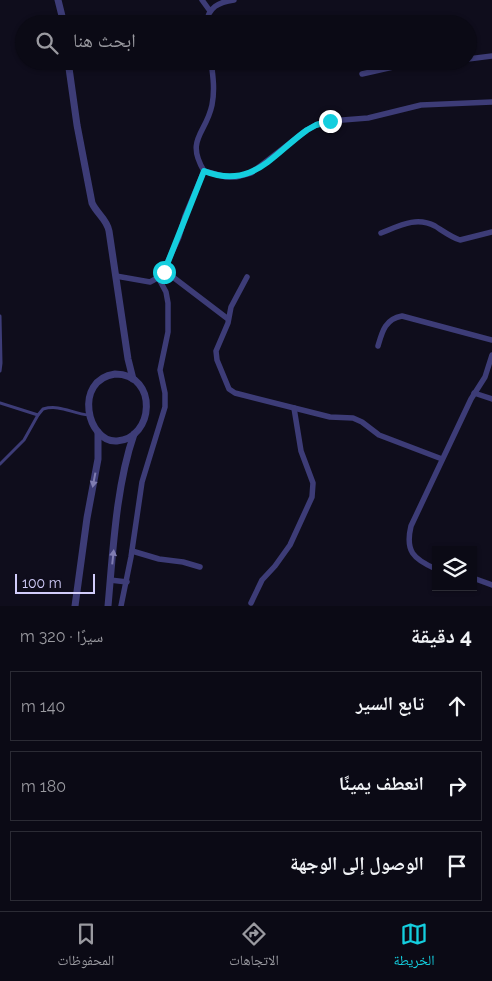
<!DOCTYPE html>
<html lang="ar">
<head>
<meta charset="utf-8">
<style>
	:root { --surface:#0b0a15; --page:#191822; --text:#f1f3f6; --muted:#9a9aa0; --line:#2b2b34; --accent:#14cede }
	body { margin:0; font-family:Raleway,"Noto Naskh Arabic",sans-serif; background:var(--page); color:var(--text); direction:rtl }
	.controls { position:absolute; right:15px; bottom:15px; display:grid; overflow:hidden; border-radius:0px; box-shadow:0 1px 4px #0004 }
	.controls button { width:45px; height:45px; display:grid; place-items:center; padding:0; border:0; border-bottom:1px solid var(--line); background:var(--surface); color:var(--text); font:25px sans-serif }
	.scale { position:absolute; left:15px; bottom:12px; width:80px; box-sizing:border-box; padding-left:5px; border:2px solid #d1ccfa; border-top:0; font-size:14px; line-height:18px; white-space:nowrap; color:#d1ccfa; -webkit-text-stroke:4px #0f0d1c; paint-order:stroke }
	.stop { position:absolute; width:15px; height:15px; margin:-11px; border:4px solid #14cede; border-radius:50%; background:#fff }
	.stop.end { background:#14cede; border-color:#fff; box-shadow:0 1px 5px #0008 }
	.list { margin:0; padding:0; list-style:none }
	h2 { display:flex; justify-content:space-between; align-items:center; height:65px; margin:0; padding:0 20px; font-size:21px }
	h2 small { font-size:16px; font-weight:400; color:var(--muted) }
	.list li { display:grid; grid-template-columns:32px 1fr auto; gap:15px; align-items:center; box-sizing:border-box; height:70px; margin:0 10px 10px; padding:0 10px; border:1px solid var(--line); border-radius:0px }
	.list b { display:block; font-size:19px; white-space:nowrap }
	.list em { font-size:16px; font-style:normal; color:var(--muted) }
	.icon { flex:none; width:28px; height:28px; fill:none; stroke:currentColor; stroke-width:2; stroke-linecap:round; stroke-linejoin:round }
	.map { position:relative; flex:none; width:492px; height:606px; overflow:hidden; direction:ltr }
	.search { position:absolute; background:var(--surface); box-shadow:0 1px 4px #0004; left:15px; right:15px; top:15px; height:55px; display:flex; align-items:center; gap:12px; box-sizing:border-box; padding:0 18px; border-radius:28px; color:var(--muted); font-size:19px }
	.sheet { height:305px; background:var(--surface) }
	nav { display:flex; justify-content:space-around; align-items:center; box-sizing:border-box; height:70px; border-top:1px solid var(--line); background:var(--surface); font-size:14px; color:var(--muted) }
	nav a { display:grid; justify-items:center; gap:2px }
	nav .on { color:var(--accent) }
	.map>svg:first-child { display:block }
	.lines { fill:none; stroke-linecap:round; stroke-linejoin:round }
	.service { stroke:#3d3c77; stroke-width:3 }
	.minor { stroke:#3d3c77; stroke-width:5.5 }
	.tertiary { stroke:#3d3c77; stroke-width:7 }
	.oneway { fill:#807db2 }
	.route { stroke:#14cede; stroke-width:6 }
</style>
</head>
<body>
<div class="map">
<svg width="492" height="606" viewBox="0 0 492 606">
	<rect width="100%" height="100%" fill="#0f0d1c"/>
	<g class="lines">
		<g class="service">
			<polyline points="0,316 1,363 0,371"/>
			<polyline points="0,403 38,415"/>
			<path d="M0 464 24 440 38 415 43 409C61 404 72 414 89 415"/>
		</g>
		<g class="minor">
			<polyline points="202,0 210,11"/>
			<path d="M206 24C208 7 219 2 234 0"/>
			<polyline points="468,59 492,56"/>
			<path d="M211 61C213 76 215 90 212 105 206 134 185 139 204 171L226 177H236L251 173 307 130 316 125 330 121 368 118 421 105 492 102"/>
			<polyline points="362,74 393,67 447,61"/>
			<path d="M381 233C399 226 416 216 435 226 443 231 451 237 460 240L492 232"/>
			<polyline points="165,271 228,319"/>
			<polyline points="116,276 150,282 161,276 179,237 185,216 204,171"/>
			<polyline points="247,277 231,307 228,323 216,351 217,360 229,389 235,393 330,417 353,418 362,422 379,435 442,459"/>
			<path d="M378 346C382 332 385 319 402 316L492 340"/>
			<polyline points="474,393 492,399"/>
			<polyline points="132,551 159,559 183,562 200,567"/>
			<path d="M436 569C413 559 405 551 411 526L471 399 485 377 492 355"/>
			<polyline points="473,578 492,585"/>
			<polyline points="110,580 127,582"/>
			<polyline points="251,603 262,580 275,566 290,545 312,497 313,483 301,451 294,408"/>
			<polyline points="121,606 131,557 142,482 165,407 165,393 160,370 168,332 168,303 166,292 159,279"/>
		</g>
		<g class="tertiary">
			<polyline points="58,0 64,24"/>
			<path d="M68 61 77 125 92 203C97 214 107 219 109 231L128 359 133 379"/>
			<path d="M115 374C159 374 154 439 117 441 87 443 73 380 115 374Z"/>
			<polyline points="75,606 87,518 98,459 98,432"/>
			<path d="M108 606C113 551 116 486 134 434"/>
		</g>
	</g>
	<defs><path id="oneway-solid" d="M-6-.8H1V-3.2L6.5 0L1 3.2V.8H-6Z" transform="scale(1.25)"/></defs>
	<g class="oneway">
		<use href="#oneway-solid" transform="translate(94 480) rotate(101)"/>
		<use href="#oneway-solid" transform="translate(113 557) rotate(-84)"/>
	</g>
	<g class="lines">
		<path class="route" d="M164 272 204 171C252 190 272 155 307 130L316 125 330 121"/>
	</g>
</svg>
<div class="controls">
<button><svg class="icon" aria-label="layers" viewBox="0 0 24 24"><path d="M12 4l9 5-9 5-9-5zM3 14l9 5 9-5"/></svg></button>
</div>
<div class="scale">100 m</div>
<div class="stop" style="left:164px;top:272px"></div>
<div class="stop end" style="left:330px;top:121px"></div>
<div class="search"><svg class="icon" aria-label="search" viewBox="0 0 24 24"><circle cx="10" cy="10" r="6"/><path d="M15 15l6 6"/></svg>ابحث هنا</div>
</div>
<section class="sheet">
<h2>4 دقيقة<small>سيرًا · 320 m</small></h2>
<ul class="list">
<li><svg class="icon" aria-label="ahead" viewBox="0 0 24 24"><path d="M12 20V5M6 11l6-6 6 6"/></svg><div><b>تابع السير</b></div><em>140 m</em></li>
<li><svg class="icon" aria-label="right" viewBox="0 0 24 24"><path d="M7 20v-9h11M14 6l5 5-5 5"/></svg><div><b>انعطف يمينًا</b></div><em>180 m</em></li>
<li><svg class="icon" aria-label="arrive" viewBox="0 0 24 24"><path d="M6 21V4h12l-3 4 3 4H6"/></svg><div><b>الوصول إلى الوجهة</b></div></li>
</ul>
</section>
<nav>
<a class="on"><svg class="icon" aria-label="map" viewBox="0 0 24 24"><path d="M3 6l6-2 6 2 6-2v14l-6 2-6-2-6 2zM9 4v14M15 6v14"/></svg>الخريطة</a>
<a><svg class="icon" aria-label="directions" viewBox="0 0 24 24"><path d="M12 3l9 9-9 9-9-9zM9 14v-3h6M13 9l2 2-2 2"/></svg>الاتجاهات</a>
<a><svg class="icon" aria-label="saved" viewBox="0 0 24 24"><path d="M7 4h10v16l-5-4-5 4z"/></svg>المحفوظات</a>
</nav>
</body>
</html>
